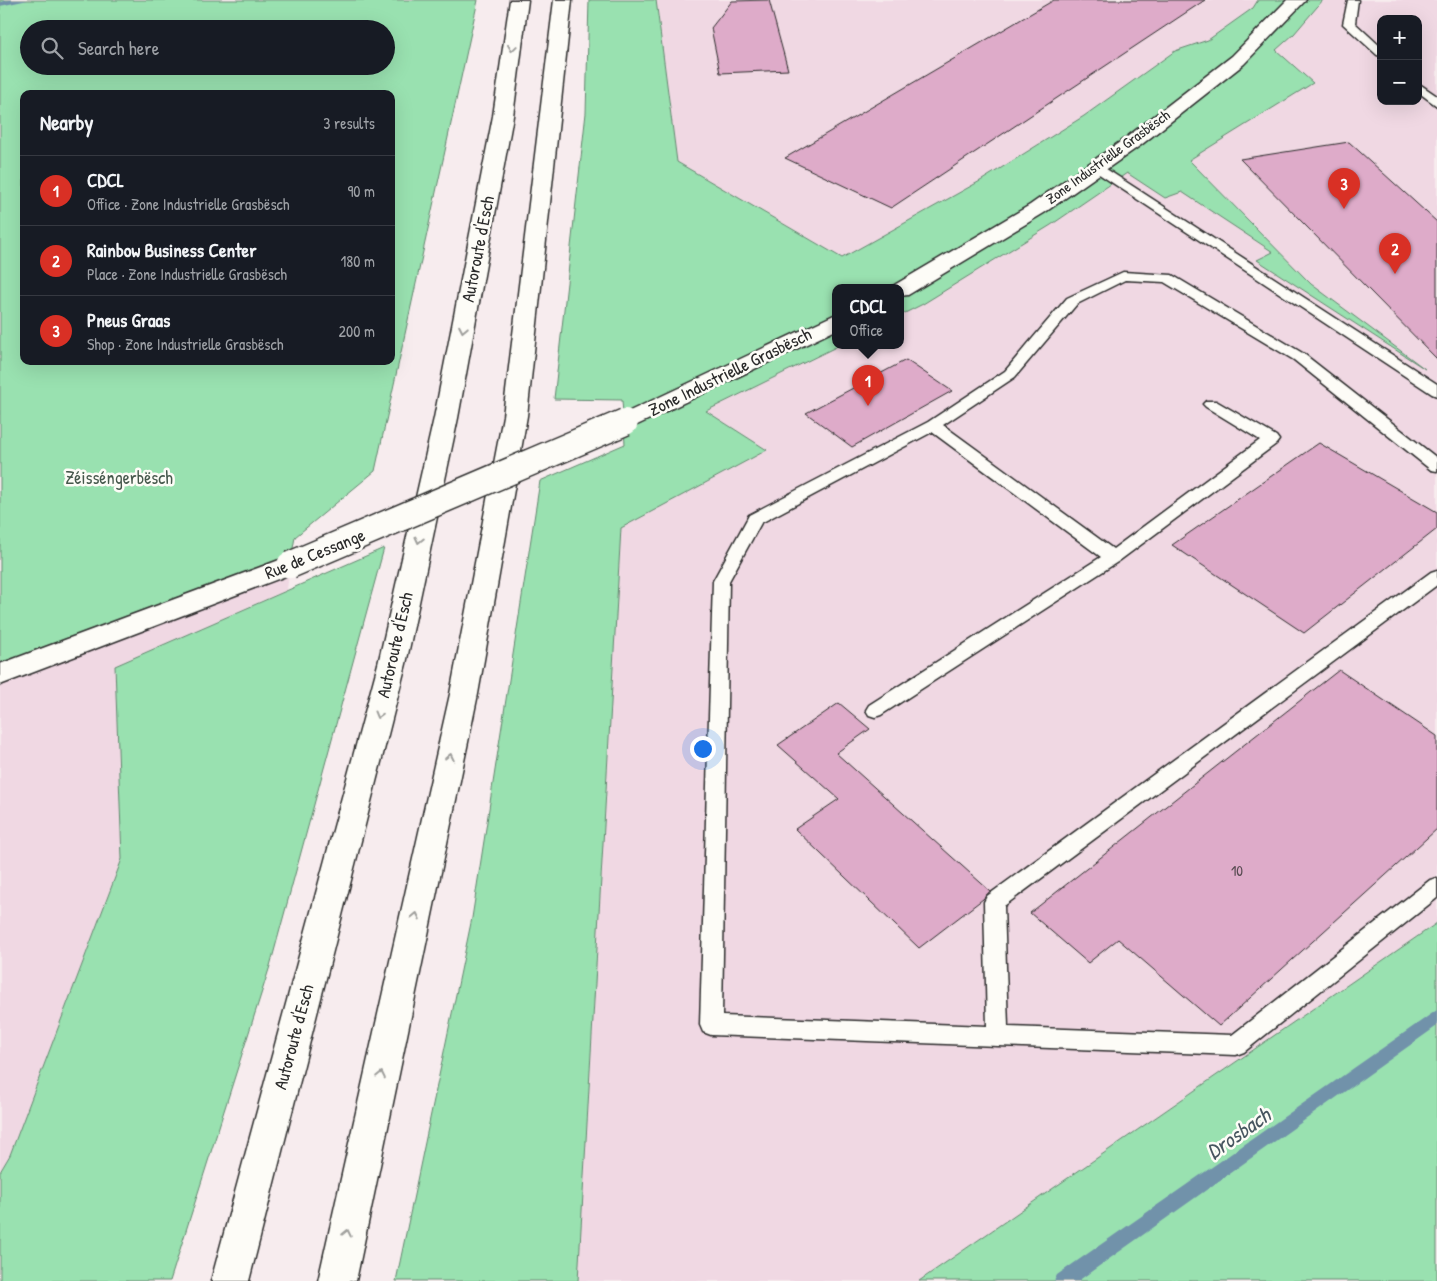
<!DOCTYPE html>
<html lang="en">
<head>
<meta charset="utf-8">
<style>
	:root { --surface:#171b24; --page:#20242c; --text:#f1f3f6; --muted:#9ea1a6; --line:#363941; --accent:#d93025 }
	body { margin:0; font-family:"Patrick Hand",sans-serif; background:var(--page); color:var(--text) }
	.controls { position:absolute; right:15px; top:15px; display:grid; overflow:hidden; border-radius:10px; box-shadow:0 5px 20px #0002 }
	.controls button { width:45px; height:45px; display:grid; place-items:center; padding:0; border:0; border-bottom:1px solid var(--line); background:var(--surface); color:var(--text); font:25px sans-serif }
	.you { position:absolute; left:702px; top:748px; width:18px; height:18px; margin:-12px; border:4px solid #fff; border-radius:50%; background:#1a73e8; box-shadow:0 0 0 8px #1a73e833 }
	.badge { display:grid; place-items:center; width:32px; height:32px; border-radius:50%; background:var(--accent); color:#fff; font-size:16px; font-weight:700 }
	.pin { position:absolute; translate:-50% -41px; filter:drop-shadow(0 1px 2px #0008) }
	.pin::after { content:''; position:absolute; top:26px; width:18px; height:15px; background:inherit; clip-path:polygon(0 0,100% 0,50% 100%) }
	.popup { position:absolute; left:832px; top:284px; width:72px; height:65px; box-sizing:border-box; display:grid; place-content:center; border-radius:10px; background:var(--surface); filter:drop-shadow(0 1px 4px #0005); font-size:16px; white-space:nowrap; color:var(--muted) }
	.popup b { font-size:19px; color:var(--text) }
	.popup::after { content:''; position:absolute; left:50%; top:100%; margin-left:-10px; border:10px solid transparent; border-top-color:var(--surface) }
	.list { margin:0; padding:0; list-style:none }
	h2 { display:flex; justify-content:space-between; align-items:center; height:65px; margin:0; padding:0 20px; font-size:21px }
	h2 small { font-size:16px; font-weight:400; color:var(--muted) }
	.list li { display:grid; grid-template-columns:32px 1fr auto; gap:15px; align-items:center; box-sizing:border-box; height:70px; padding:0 20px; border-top:1px solid var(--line) }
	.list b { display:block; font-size:19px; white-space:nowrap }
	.list p { margin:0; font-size:16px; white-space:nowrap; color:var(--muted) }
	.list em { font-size:16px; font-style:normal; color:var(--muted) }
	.icon { flex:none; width:28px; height:28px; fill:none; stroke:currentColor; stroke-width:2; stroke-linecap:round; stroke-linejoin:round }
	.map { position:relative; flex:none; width:1437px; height:1281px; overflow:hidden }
	.search { position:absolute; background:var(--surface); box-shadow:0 5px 20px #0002; left:20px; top:20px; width:375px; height:55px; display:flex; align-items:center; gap:12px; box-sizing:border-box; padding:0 18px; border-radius:28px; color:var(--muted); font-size:19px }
	.panel { position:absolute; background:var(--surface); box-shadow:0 5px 20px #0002; left:20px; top:90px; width:375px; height:275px; border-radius:10px }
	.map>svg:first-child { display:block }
	.built { fill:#f0d8e3; fill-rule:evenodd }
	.green { fill:#99e1b0; stroke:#62866e; fill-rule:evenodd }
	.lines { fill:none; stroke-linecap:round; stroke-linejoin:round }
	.stream { fill:#7192aa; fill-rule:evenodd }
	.building { fill:#deabc9; stroke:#2b2b2b }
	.service-casing { stroke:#2b2b2b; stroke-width:3 }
	.secondary-casing { stroke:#2b2b2b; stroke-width:3 }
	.motorway-casing { stroke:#2b2b2b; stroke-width:3 }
	.service { fill:#fdfcf7; fill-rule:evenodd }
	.secondary { fill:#fdfcf7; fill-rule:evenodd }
	.motorway { fill:#fdfcf7; fill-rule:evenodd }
	.secondary-bridge-casing { stroke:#2b2b2b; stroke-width:29; stroke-linecap:butt }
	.secondary-bridge { stroke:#fdfcf7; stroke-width:26 }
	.oneway { stroke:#9e9e9b }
	.labels { text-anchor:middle; stroke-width:5; stroke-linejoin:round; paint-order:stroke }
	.far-street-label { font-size:15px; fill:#2b2b2b; stroke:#fdfcf7 }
	.number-label { font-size:15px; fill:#584b52 }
	.street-label { font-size:18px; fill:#2b2b2b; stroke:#fdfcf7 }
	.park-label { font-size:18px; fill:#46584c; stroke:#fdfcf7 }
	.near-water-label { font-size:22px; font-style:italic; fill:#485660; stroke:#fdfcf7 }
</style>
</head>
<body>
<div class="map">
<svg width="1437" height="1281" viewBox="0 0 1437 1281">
	<rect width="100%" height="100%" fill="#f7ecee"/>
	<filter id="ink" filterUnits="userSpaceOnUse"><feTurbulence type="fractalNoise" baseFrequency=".02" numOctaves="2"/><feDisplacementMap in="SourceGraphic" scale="10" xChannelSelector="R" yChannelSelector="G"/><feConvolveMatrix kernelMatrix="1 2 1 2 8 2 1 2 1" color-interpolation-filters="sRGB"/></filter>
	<g filter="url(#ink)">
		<g class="built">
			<path d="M656 0H1437V923L919 1281H578L621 528 767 450 706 411 840 345H900L901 315 923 304 900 287 842 258 677 162ZM1381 19H1418V101H1381Z"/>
			<polygon points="290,565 287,590 115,666 122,859 10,1155 0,1172 0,675"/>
		</g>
		<g class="green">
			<path d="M0 0H478L375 471 295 537 290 565 0 675ZM29 29H386V66H29ZM24 94H391V361H24Z"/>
			<polygon points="589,0 656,0 677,162 842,258 982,180 1084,116 1175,51 1208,40 1253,8 1258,0 1323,0 1294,34 1276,50 1313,83 1189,160 1311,284 1425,369 1257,260 1273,252 1182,192 1165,198 1127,173 1051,225 923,304 901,315 900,287 836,287 836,345 840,345 706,411 767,450 621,528 578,1281 396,1281 472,918 540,481 625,444 622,400 554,399 586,113"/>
			<polygon points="384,548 270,966 170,1281 0,1281 0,1172 10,1155 122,859 115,666"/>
			<polygon points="1437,923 1437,1281 919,1281"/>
		</g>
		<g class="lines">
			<g class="stream">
				<polygon points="10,0 28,0 0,6 0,2"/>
				<polygon points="1437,1010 1437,1026 1078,1281 1054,1281 1057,1275"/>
			</g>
		</g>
		<g class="building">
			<polygon points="769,0 788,70 720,73 711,28 732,1"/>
			<polygon points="1054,0 1205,0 891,208 785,158"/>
			<polygon points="1349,142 1437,222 1437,359 1240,159"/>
			<polygon points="906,360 952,391 852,447 806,413"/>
			<polygon points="1319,443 1437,512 1437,529 1304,633 1172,545"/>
			<polygon points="1339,670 1437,736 1437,829 1219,1026 1118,939 1088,963 1030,913"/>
			<polygon points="839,703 870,729 836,753 990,891 983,899 919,948 795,829 839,799 778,745"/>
		</g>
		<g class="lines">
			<defs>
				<g id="service">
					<polygon points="1348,0 1358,0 1355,23 1381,47 1381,56 1377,55 1343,24"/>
					<polygon points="1418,83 1437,96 1437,106 1418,92"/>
					<polygon points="1097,163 1437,384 1437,396 1432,394 1093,170 1091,167"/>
					<polygon points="1123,272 1172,275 1304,354 1437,458 1437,471 1431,470 1294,360 1164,282 1125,280 1077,304 1015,377 943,425 1113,549 1260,440 1206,407 1203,404 1206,401 1216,401 1276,436 1279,440 1276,444 1119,561 881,715 875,717 869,715 866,710 869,705 1101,557 932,432 761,523 729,581 722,1016 987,1026 984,902 987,896 1431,572 1437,570 1437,585 1004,906 1008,1027 1232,1035 1430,880 1437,878 1437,898 1244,1052 1236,1055 711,1035 703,1032 700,1025 713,581 747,519 749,515 928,422 1005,371 1067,298"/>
				</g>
				<g id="secondary">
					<polygon points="1287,0 1306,0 1244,64 1141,145 1044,213 908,295 900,296 900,287 891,287 1030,205 1127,137 1232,56"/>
					<polygon points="836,314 836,330 633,427 625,430 617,427 613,422 617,417"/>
					<polygon points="290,556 299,559 303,565 299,571 0,685 0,664"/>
				</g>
				<g id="motorway">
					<polygon points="510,0 528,0 513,116 458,418 406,664 249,1281 211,1281 378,664 434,418 493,116"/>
					<polygon points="554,0 572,0 527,416 478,694 356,1281 318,1281 450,694 503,416"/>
				</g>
			</defs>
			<use href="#service" class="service-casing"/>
			<use href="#secondary" class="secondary-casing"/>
			<use href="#motorway" class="motorway-casing"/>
			<use href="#service" class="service"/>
			<use href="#secondary" class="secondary"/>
			<use href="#motorway" class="motorway"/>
			<defs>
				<polyline id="secondary-bridge" points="290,565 625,422"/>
			</defs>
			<use href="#secondary-bridge" class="secondary-bridge-casing"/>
			<use href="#secondary-bridge" class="secondary-bridge"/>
		</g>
		<defs><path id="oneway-chevron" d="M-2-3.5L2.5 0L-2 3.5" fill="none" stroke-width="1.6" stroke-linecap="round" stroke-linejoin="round" transform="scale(1.25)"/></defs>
		<g class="oneway">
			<use href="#oneway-chevron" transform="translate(512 48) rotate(98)"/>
			<use href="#oneway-chevron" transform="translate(463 329) rotate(101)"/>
			<use href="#oneway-chevron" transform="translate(419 540) rotate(103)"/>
			<use href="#oneway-chevron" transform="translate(378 715) rotate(105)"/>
			<use href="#oneway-chevron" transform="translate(450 757) rotate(-78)"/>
			<use href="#oneway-chevron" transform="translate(416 916) rotate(-78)"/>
			<use href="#oneway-chevron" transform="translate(381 1075) rotate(-78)"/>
			<use href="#oneway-chevron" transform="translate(347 1233) rotate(-78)"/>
		</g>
	</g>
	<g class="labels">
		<g class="far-street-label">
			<text transform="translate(1108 157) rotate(-36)" y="5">Zone Industrielle Grasbësch</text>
		</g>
		<g class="number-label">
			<text x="1237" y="876">10</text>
		</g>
		<g class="street-label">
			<text transform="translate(478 249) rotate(-79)" y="6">Autoroute d'Esch</text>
			<text transform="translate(730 372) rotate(-26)" y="6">Zone Industrielle Grasbësch</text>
			<text transform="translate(315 554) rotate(-22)" y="6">Rue de Cessange</text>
			<text transform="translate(395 645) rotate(-77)" y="6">Autoroute d'Esch</text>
			<text transform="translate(294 1037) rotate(-75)" y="6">Autoroute d'Esch</text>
		</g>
		<g class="park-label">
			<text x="119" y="484">Zéisséngerbësch</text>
		</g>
		<g class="near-water-label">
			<text transform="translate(1238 1133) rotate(-35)" y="8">Drosbach</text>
		</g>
	</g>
</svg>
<div class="controls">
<button>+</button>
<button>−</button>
</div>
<div class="you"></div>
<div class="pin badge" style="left:868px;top:406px">1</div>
<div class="popup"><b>CDCL</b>Office</div>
<div class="pin badge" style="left:1395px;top:274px">2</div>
<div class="pin badge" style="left:1344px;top:209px">3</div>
<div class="search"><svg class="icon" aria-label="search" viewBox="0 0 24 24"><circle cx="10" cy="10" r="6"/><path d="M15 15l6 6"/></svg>Search here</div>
<section class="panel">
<h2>Nearby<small>3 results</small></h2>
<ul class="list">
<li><span class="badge">1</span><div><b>CDCL</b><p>Office · Zone Industrielle Grasbësch</p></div><em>90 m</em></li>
<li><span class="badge">2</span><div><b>Rainbow Business Center</b><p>Place · Zone Industrielle Grasbësch</p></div><em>180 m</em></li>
<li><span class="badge">3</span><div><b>Pneus Graas</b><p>Shop · Zone Industrielle Grasbësch</p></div><em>200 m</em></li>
</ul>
</section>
</div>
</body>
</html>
